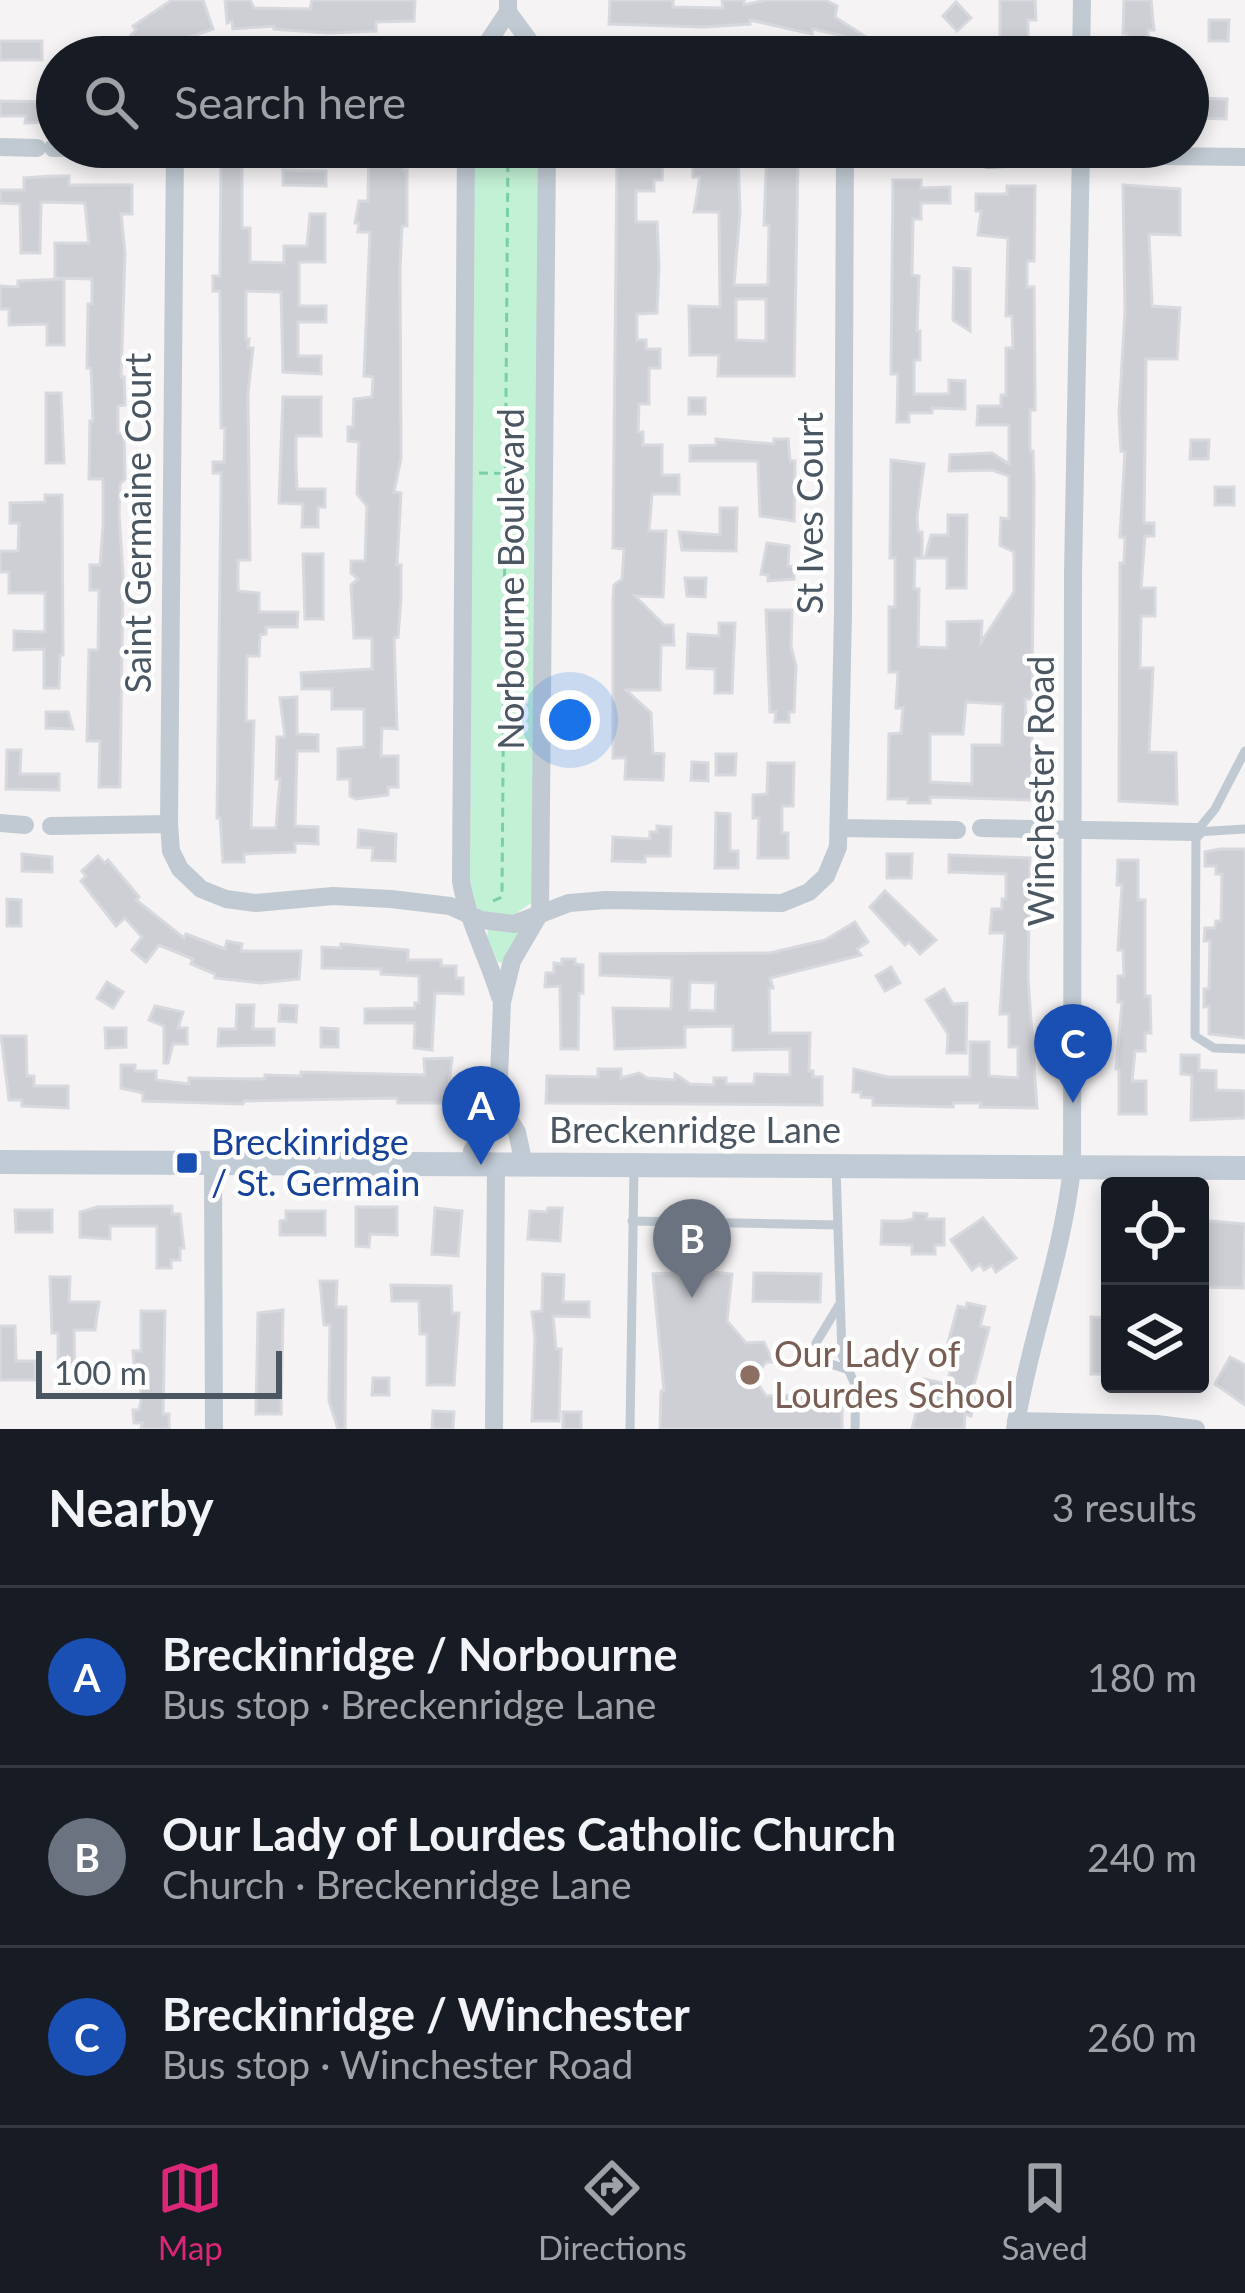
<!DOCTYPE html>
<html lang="en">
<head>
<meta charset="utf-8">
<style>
	:root { --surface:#171b24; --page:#242831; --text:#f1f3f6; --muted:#9ea1a6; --line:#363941; --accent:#db2777 }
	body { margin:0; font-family:Lato,sans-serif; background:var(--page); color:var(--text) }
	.controls { position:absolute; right:36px; bottom:36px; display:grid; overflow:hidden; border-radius:12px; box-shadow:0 6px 18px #0003 }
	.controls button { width:108px; height:108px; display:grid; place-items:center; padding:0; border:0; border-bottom:3px solid var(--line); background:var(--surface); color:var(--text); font:60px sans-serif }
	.scale { position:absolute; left:36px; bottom:30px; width:246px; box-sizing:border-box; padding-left:12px; border:6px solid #4a5661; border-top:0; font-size:33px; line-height:42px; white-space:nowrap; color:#4a5661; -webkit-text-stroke:9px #fff; paint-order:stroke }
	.you { position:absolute; left:570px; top:720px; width:42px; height:42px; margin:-30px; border:9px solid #fff; border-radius:50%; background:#1a73e8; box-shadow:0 0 0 18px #1a73e833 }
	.badge { display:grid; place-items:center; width:78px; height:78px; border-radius:50%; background:var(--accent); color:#fff; font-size:39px; font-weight:700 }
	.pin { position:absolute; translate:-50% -99px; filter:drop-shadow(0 3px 6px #0008) }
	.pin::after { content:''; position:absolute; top:63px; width:42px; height:36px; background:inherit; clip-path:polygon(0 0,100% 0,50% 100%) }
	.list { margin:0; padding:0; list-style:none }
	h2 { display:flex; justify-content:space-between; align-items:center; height:156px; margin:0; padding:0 48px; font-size:51px }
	h2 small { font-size:39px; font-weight:400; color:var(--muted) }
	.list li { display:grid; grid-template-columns:78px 1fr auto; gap:36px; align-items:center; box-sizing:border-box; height:180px; padding:0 48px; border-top:3px solid var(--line) }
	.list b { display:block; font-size:45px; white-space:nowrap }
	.list p { margin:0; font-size:39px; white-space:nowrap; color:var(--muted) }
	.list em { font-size:39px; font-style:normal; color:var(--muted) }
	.icon { flex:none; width:66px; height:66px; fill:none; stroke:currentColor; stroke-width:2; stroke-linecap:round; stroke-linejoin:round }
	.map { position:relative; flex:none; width:1245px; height:1429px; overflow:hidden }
	.search { position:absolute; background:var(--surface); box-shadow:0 6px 18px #0003; left:36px; right:36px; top:36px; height:132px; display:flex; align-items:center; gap:30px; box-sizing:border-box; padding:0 42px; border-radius:66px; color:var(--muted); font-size:45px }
	.sheet { height:696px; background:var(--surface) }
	nav { display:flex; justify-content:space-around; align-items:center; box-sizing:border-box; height:168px; border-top:3px solid var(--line); background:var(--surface); font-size:33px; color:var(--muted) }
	nav a { display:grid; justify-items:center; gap:6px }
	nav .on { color:var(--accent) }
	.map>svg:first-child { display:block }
	.green { fill:#c3f1d5 }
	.building { fill:#cdcfd5; stroke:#d7d9de; stroke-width:3; fill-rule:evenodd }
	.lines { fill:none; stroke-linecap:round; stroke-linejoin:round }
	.path { stroke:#7ad0a6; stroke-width:3; stroke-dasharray:9 6; stroke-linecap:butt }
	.lane { stroke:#c1cad2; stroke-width:9 }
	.street { stroke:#c1cad2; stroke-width:18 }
	.secondary { stroke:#c1cbd6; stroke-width:24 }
	.transit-dot { fill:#1a4fb4; stroke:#fff; stroke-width:4.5 }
	.education-dot { fill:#8d6e63; stroke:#fff; stroke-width:4.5 }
	.labels { text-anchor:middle; stroke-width:9; stroke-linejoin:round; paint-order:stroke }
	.street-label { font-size:36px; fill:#4a5661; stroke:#fff }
	.transit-label { font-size:36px; fill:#164399; stroke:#fff; text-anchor:start }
	.education-label { font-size:36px; fill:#785e54; stroke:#fff; text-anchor:start }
</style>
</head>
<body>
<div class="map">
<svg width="1245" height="1429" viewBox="0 0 1245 1429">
	<rect width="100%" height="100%" fill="#f5f3f3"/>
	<g class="green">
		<polygon points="473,147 541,147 531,903 511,917 480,912 470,894"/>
		<polygon points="488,929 519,932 502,963 498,962 487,938"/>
	</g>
	<g class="building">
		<polygon points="172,0 203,0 213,29 181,40 158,57 111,57 136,30 133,26"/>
		<polygon points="225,0 250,0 254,8 310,9 312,0 415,0 414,21 376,22 376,31 329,33 274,29 274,26 233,29 232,21 227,23"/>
		<polygon points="610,0 673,0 673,7 723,8 722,0 744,0 744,5 767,0 825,0 837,6 835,17 892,54 903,39 916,48 910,57 854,57 837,46 844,36 813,29 812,34 750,20 750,24 704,27 609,24"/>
		<polygon points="1000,0 1035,0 1036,20 1028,20 1028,48 1000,47"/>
		<polygon points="1124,0 1151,0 1154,30 1148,30 1148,43 1127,43 1127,34 1123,34"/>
		<polygon points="956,2 971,18 957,31 943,16"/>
		<polygon points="1209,20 1229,20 1228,41 1209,41"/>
		<rect x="0" y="41" width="42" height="19"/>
		<polygon points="1197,98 1227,99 1226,119 1197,118"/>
		<polygon points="0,101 57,102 57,122 25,123 26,116 0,116"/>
		<polygon points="635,147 663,147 662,180 654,180 654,191 636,191 636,222 657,222 659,265 657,313 637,314 637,340 646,340 646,349 660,349 660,368 649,368 649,404 639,404 638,432 643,432 643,445 662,445 662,475 679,475 679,494 652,494 649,531 666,531 663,597 635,596 664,625 673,625 674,645 661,645 660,690 626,690 651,713 653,753 664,754 663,780 625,779 626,758 613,758 613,599 614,585 622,579 624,549 613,548 617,157 635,157"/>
		<path d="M767 147H791V158H798L794 376H718L719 355H690L689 306 720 307 719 212H694L700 177H693V154L738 152 740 212 734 285H768L769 225H764ZM736 299H766V341L736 340Z"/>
		<polygon points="369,148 392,148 392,159 403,159 403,170 407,170 407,226 402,226 400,268 401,458 394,492 401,493 397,565 401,565 401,597 398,637 394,638 397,729 382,728 381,756 398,756 398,787 388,787 388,795 356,799 350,796 350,779 338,779 338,749 364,747 364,709 332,709 332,689 302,689 301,673 372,669 372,638 354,638 351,585 358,579 351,573 351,561 365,561 367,506 357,494 359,442 348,441 348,427 353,427 354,399 372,397 373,377 364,376 370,232 358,232 359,223 355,223 359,201 368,201"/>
		<polygon points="221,151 242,151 242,228 250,228 250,262 284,263 284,246 307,246 310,214 325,214 325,262 299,262 299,306 326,306 326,322 298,322 298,356 321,356 321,374 283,372 281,292 246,291 246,339 249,339 248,348 253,348 248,393 250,560 238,560 238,591 259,593 259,612 298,612 297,627 266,627 266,634 260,635 259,656 247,656 246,721 254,721 251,828 276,828 280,779 276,779 277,737 285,737 280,698 297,697 297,734 318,735 318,751 297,751 295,826 318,827 318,844 295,843 295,852 244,854 244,862 223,862 220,818 217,818 221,493 221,473 213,473 213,462 224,462 225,428 221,428 220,291 213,291 213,276 220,276"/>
		<polygon points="283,170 326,171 326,186 283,185"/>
		<polygon points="52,176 69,176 69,185 132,185 132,214 121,214 125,253 121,377 124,377 125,405 118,406 118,433 124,433 125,479 120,484 119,514 123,574 120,787 99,787 100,741 87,741 89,650 98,650 99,590 90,590 90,565 100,565 103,527 103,479 89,479 90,421 93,421 91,368 87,368 88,304 92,304 92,279 55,278 55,243 89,243 85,203 41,202 40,253 21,253 20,204 0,203 0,190 24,190 24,178"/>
		<polygon points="893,180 921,180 921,188 950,187 950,203 921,203 921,219 913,219 912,275 919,276 917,331 920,331 920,360 914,360 914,394 949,394 949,380 965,381 965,409 932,408 932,413 909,413 909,422 897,422 898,374 891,374"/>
		<polygon points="1123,185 1180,189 1180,235 1149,234 1152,306 1180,308 1177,359 1146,359 1144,523 1154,523 1154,536 1145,536 1141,588 1155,588 1155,616 1141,616 1140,668 1153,668 1149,752 1176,753 1177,804 1119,801 1120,563 1124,563 1125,537 1120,537 1125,452 1121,451 1119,414 1125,312"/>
		<path d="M1007 186H1035L1034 261H1027V287H1034L1035 395V410H1030V451H1033L1034 487 1032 699H1025L1026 728H1032L1031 800 930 797V803H908V799H888L889 734 901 733 903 708H896L898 672H889V607H895V558H890L891 460 924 464 917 516 918 532H922V558H915L914 589H919L918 647 947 648V622L982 621 981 642 1014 592V552L1000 545 1001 518 1009 519V476L992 470 949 471 950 455 992 453 1009 464V425H977L978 406H1001V395H1006V348H1013L1012 316H1006L1008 238 978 235 981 211H976V194H1007ZM966 702 1003 704 1002 745H972V784L930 782V734H963Z"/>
		<polygon points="954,268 970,269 970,331 953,320"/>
		<polygon points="64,279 64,345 47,345 47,324 9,325 9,309 0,309 0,286 18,287 18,281"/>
		<polygon points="46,393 61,393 64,463 46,463"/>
		<polygon points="283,397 321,397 321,436 296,436 296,467 297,489 325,489 325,507 318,507 318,527 302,527 303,504 279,503"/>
		<rect x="689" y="398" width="16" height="16"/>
		<polygon points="716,439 774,444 774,439 788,439 790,461 795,461 794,521 760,516 758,461 690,461 690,446 716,445"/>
		<polygon points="1191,440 1209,440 1208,459 1190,459"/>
		<rect x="1215" y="487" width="19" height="18"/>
		<polygon points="45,495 62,495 63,655 60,655 59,688 44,688 44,649 14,650 14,631 45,632 45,593 9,593 9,572 0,572 0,551 18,551 19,523 10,523 10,503 45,502"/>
		<polygon points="720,508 737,508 736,551 682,550 679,532 720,535"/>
		<polygon points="948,515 967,515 966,588 947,588 947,558 925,558 931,535 948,535"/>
		<polygon points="767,543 789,546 788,566 794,567 794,579 768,581 768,575 761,574"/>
		<polygon points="303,554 323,554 323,619 305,619"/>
		<polygon points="685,578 706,578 705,597 687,596"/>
		<polygon points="766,610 792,610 791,647 796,666 794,712 789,712 789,722 775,722 776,712 770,712"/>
		<polygon points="719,623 735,623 732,693 715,693 715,669 687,668 688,634 719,636"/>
		<polygon points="46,712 68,712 73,729 46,728"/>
		<polygon points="7,750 21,750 20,774 59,774 59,790 6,789"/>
		<polygon points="716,754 736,754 735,775 716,775"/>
		<polygon points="692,762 708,763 708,781 691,780"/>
		<polygon points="768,763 794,763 793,806 782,806 782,833 788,833 788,858 758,858 759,818 753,818 753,795 767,794"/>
		<polygon points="716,813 730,814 730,851 738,851 738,868 715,868"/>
		<polygon points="657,826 671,827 670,856 645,856 645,862 612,861 613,837 650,839 650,832 657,832"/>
		<polygon points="359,830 396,834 395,861 372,860 373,848 358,847"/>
		<polygon points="1220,849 1245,849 1245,1038 1209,1034 1209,1006 1204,1007 1204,989 1209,989 1210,941 1204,941 1205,928 1215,928 1216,921 1221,921 1222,874 1216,874 1216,866 1205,866 1205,852"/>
		<polygon points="22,854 52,857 52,872 22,871"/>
		<polygon points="887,854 912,854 911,878 887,878"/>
		<polygon points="949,855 1030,858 1028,978 1037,1108 980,1107 981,1103 953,1103 953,1107 873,1105 873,1098 861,1097 861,1092 853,1092 854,1069 888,1077 970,1077 970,1042 989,1042 989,1076 1018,1078 1018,1047 1009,1047 1009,1014 1000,1014 1005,933 990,933 992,909 1002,909 1002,899 1006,899 1006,874 949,872"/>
		<polygon points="98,856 105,863 108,860 139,897 136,900 184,938 186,934 225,949 227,941 242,944 241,951 301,951 299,979 261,983 215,978 215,974 191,964 193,959 159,945 146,962 132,950 142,937 125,918 116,926 81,881 86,876 82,871"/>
		<polygon points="1118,860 1138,860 1138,900 1145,900 1145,996 1150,996 1151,1033 1145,1033 1145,1051 1135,1051 1132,1081 1146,1081 1146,1114 1119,1114 1119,1070 1116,1069 1122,1002 1118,1002 1118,976 1124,976 1123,950 1118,950 1122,885 1117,885"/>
		<polygon points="885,891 936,940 920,954 909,942 905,945 870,907"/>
		<polygon points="7,899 21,900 21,926 7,926"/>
		<path d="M855 922 868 942 857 949 861 955 770 978 773 988H769L770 1033H810L809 1071H813V1077H822V1105L546 1103 547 1076 598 1077V1069H621V1078L639 1073 647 1078 675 1080V1074L690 1084 714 1085V1078H726V1084H754L755 1074 790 1075V1049L733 1050V1026L685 1027V1047L615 1049 613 1008 671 1009 672 978 600 975V954L770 953 825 940ZM690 982 716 983 715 1011 689 1010Z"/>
		<polygon points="341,944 408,950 408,960 441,960 441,966 456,966 456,978 463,978 463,994 435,993 432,1050 414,1048 415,1023 365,1023 365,1009 415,1008 415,1003 419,1003 419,976 381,974 381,969 322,968 322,947 341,948"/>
		<polygon points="562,959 575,959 575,964 583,965 583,993 579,993 578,1049 561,1049 560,986 545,987 546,973 554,973 554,963 562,964"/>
		<polygon points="891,967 900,983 885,991 876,976"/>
		<polygon points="107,982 123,992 113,1008 97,998"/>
		<polygon points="944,989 953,1004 967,1003 966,1053 947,1053 948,1034 926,1000"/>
		<polygon points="237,1005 254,1005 253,1029 274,1029 274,1045 218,1046 219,1029 236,1029"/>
		<polygon points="280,1005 297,1006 296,1022 279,1021"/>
		<polygon points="155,1006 183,1012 178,1028 187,1028 187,1044 173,1044 168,1063 164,1063 164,1026 149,1020"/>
		<polygon points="105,1028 126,1028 126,1047 106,1048"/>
		<polygon points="321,1028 338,1029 338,1047 321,1047"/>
		<polygon points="1,1036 26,1036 27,1076 34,1076 34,1086 68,1086 68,1108 22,1106 22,1100 9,1100"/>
		<polygon points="1181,1055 1199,1055 1199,1070 1216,1071 1216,1090 1245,1091 1245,1118 1191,1120 1192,1075 1181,1074"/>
		<polygon points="452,1058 447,1103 398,1103 397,1098 244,1101 243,1104 143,1101 143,1093 121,1088 121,1065 135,1065 135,1071 156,1071 156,1080 189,1084 189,1078 265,1079 265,1075 301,1076 301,1072 425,1075 424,1059"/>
		<polygon points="172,1206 172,1214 180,1214 184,1248 180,1248 180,1260 171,1260 171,1268 157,1268 157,1226 110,1226 110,1239 80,1237 80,1212 97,1207"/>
		<polygon points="356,1207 397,1207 397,1235 370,1234 369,1247 356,1246"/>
		<polygon points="435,1208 462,1211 458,1256 432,1254"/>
		<polygon points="548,1208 562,1208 560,1241 528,1239 530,1211 547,1212"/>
		<polygon points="15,1210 52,1210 52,1232 16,1232"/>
		<polygon points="286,1211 325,1211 325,1235 280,1235 280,1221 286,1220"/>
		<polygon points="914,1213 927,1214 926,1219 944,1219 944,1245 935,1245 935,1254 912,1254 912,1245 881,1244 882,1221 904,1221 913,1219"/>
		<polygon points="983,1218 1016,1258 996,1272 992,1265 984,1270 980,1264 972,1270 951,1240"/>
		<polygon points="1200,1220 1245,1224 1243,1288 1200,1287"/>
		<polygon points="682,1256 715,1258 713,1272 732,1274 727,1321 746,1343 764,1342 773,1362 766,1362 754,1378 766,1396 842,1394 842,1429 660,1429 661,1391 664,1391 653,1274 672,1273 671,1258"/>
		<polygon points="754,1273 821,1274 820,1302 753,1301"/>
		<polygon points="543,1274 564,1275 563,1302 589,1302 589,1317 553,1316 556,1349 561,1349 559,1421 532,1421 535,1337 532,1312 542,1311"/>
		<polygon points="50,1277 70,1277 69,1302 99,1302 95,1330 74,1330 75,1380 58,1369 58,1333 52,1333"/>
		<polygon points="320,1281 337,1281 336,1307 346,1307 345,1429 338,1429 329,1401 330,1325 324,1325"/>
		<polygon points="391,1285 451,1286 452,1313 459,1313 454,1385 427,1385 427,1334 420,1334 419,1301 392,1301"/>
		<polygon points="967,1303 985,1307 980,1326 989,1328 972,1392 976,1393 971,1416 965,1414 964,1429 912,1429 924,1379 947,1384 956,1345 948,1343 958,1306 966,1308"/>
		<polygon points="283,1310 281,1414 256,1414 258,1313"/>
		<polygon points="141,1311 165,1311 163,1414 169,1414 169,1429 141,1429 142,1423 134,1423 133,1410 139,1410 141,1402 140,1364 134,1364 133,1351 141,1351"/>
		<polygon points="1091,1317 1110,1318 1110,1374 1091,1374"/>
		<polygon points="0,1326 15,1326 16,1361 35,1361 35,1380 0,1380"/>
		<polygon points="1230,1357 1245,1365 1245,1405 1215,1384"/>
		<polygon points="373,1378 389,1378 389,1395 372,1395"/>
		<polygon points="433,1411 454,1412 453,1429 432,1429"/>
		<rect x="563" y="1412" width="18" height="17"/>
	</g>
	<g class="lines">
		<g class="path">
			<polyline points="479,473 524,474"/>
			<polyline points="493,901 502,897 508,147"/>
		</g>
		<g class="lane">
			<polyline points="845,155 955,155"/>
			<polyline points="1245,751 1215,809 1196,832 1195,1036 1214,1048 1245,1049"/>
			<polyline points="1196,832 1245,829"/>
			<polyline points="836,1167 842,1355 856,1387 855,1429"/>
			<polyline points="632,1221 837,1225"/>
			<polyline points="839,1305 816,1343 822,1361 846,1369"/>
			<polyline points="630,1429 634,1166"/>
		</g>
		<g class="street">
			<polyline points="508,12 541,57"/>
			<polyline points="478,57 508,12 508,0"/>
			<polyline points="1081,57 1082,0"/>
			<polyline points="0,147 37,148"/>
			<polyline points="175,147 169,824 171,851 180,869 201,889 226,899 256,903 333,896 391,899 450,906 481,920 514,924 569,903 606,900 782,903 809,892 826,876 838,847 843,613 845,147"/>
			<path d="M466 147 461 881C468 922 488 957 500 997"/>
			<polyline points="53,148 132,147"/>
			<polyline points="988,160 1080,155 1245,157"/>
			<polyline points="0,823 25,825"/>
			<polyline points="51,826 169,824"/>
			<polyline points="839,828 957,830"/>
			<polyline points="981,828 1196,832"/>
			<polyline points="498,1103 517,1132 524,1165"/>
			<polyline points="213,1163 214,1429"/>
			<polyline points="471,1165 472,1151 498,1103 502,1002 512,961 540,913 547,147"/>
			<polyline points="1016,1421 1157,1424 1196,1429"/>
			<polyline points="494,1429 496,1165"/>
			<path d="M1015 1429C1029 1341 1062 1258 1072 1168L1073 574 1081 147"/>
		</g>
		<polyline class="secondary" points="0,1162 1245,1168"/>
	</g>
	<rect class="transit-dot" x="175" y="1151" width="24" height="24" rx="6"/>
	<circle class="education-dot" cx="750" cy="1375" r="12"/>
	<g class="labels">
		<g class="street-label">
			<text transform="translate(810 513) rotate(-90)" y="13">St Ives Court</text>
			<text transform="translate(138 523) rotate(-90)" y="13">Saint Germaine Court</text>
			<text transform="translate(511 579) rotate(-90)" y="13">Norbourne Boulevard</text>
			<text transform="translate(1041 791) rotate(-90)" y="13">Winchester Road</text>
			<text x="695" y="1143">Breckenridge Lane</text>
		</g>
		<g class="transit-label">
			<text x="211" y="1155">Breckinridge<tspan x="211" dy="41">/ St. Germain</tspan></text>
		</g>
		<g class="education-label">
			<text x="774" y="1367">Our Lady of<tspan x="774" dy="41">Lourdes School</tspan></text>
		</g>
	</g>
</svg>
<div class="controls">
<button><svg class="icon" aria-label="locate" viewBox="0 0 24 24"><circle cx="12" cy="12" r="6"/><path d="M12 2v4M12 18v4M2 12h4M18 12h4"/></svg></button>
<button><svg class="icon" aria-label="layers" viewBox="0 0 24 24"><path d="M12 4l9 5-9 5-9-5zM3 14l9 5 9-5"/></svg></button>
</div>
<div class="scale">100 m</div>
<div class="you"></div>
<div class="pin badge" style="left:481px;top:1165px;background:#1a4fb4">A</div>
<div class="pin badge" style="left:692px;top:1298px;background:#6b7280">B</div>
<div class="pin badge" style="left:1073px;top:1103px;background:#1a4fb4">C</div>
<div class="search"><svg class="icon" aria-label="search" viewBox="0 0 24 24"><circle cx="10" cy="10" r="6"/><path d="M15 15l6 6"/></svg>Search here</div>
</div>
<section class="sheet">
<h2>Nearby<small>3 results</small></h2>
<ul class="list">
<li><span class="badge" style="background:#1a4fb4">A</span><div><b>Breckinridge / Norbourne</b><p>Bus stop · Breckenridge Lane</p></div><em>180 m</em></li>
<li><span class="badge" style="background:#6b7280">B</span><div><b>Our Lady of Lourdes Catholic Church</b><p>Church · Breckenridge Lane</p></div><em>240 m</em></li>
<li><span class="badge" style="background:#1a4fb4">C</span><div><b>Breckinridge / Winchester</b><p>Bus stop · Winchester Road</p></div><em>260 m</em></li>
</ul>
</section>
<nav>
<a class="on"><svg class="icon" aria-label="map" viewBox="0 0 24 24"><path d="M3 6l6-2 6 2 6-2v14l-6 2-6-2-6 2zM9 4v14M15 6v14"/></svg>Map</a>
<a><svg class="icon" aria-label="directions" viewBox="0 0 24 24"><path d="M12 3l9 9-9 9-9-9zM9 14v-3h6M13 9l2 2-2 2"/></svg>Directions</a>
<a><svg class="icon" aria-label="saved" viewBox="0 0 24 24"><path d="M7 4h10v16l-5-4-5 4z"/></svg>Saved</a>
</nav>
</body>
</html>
